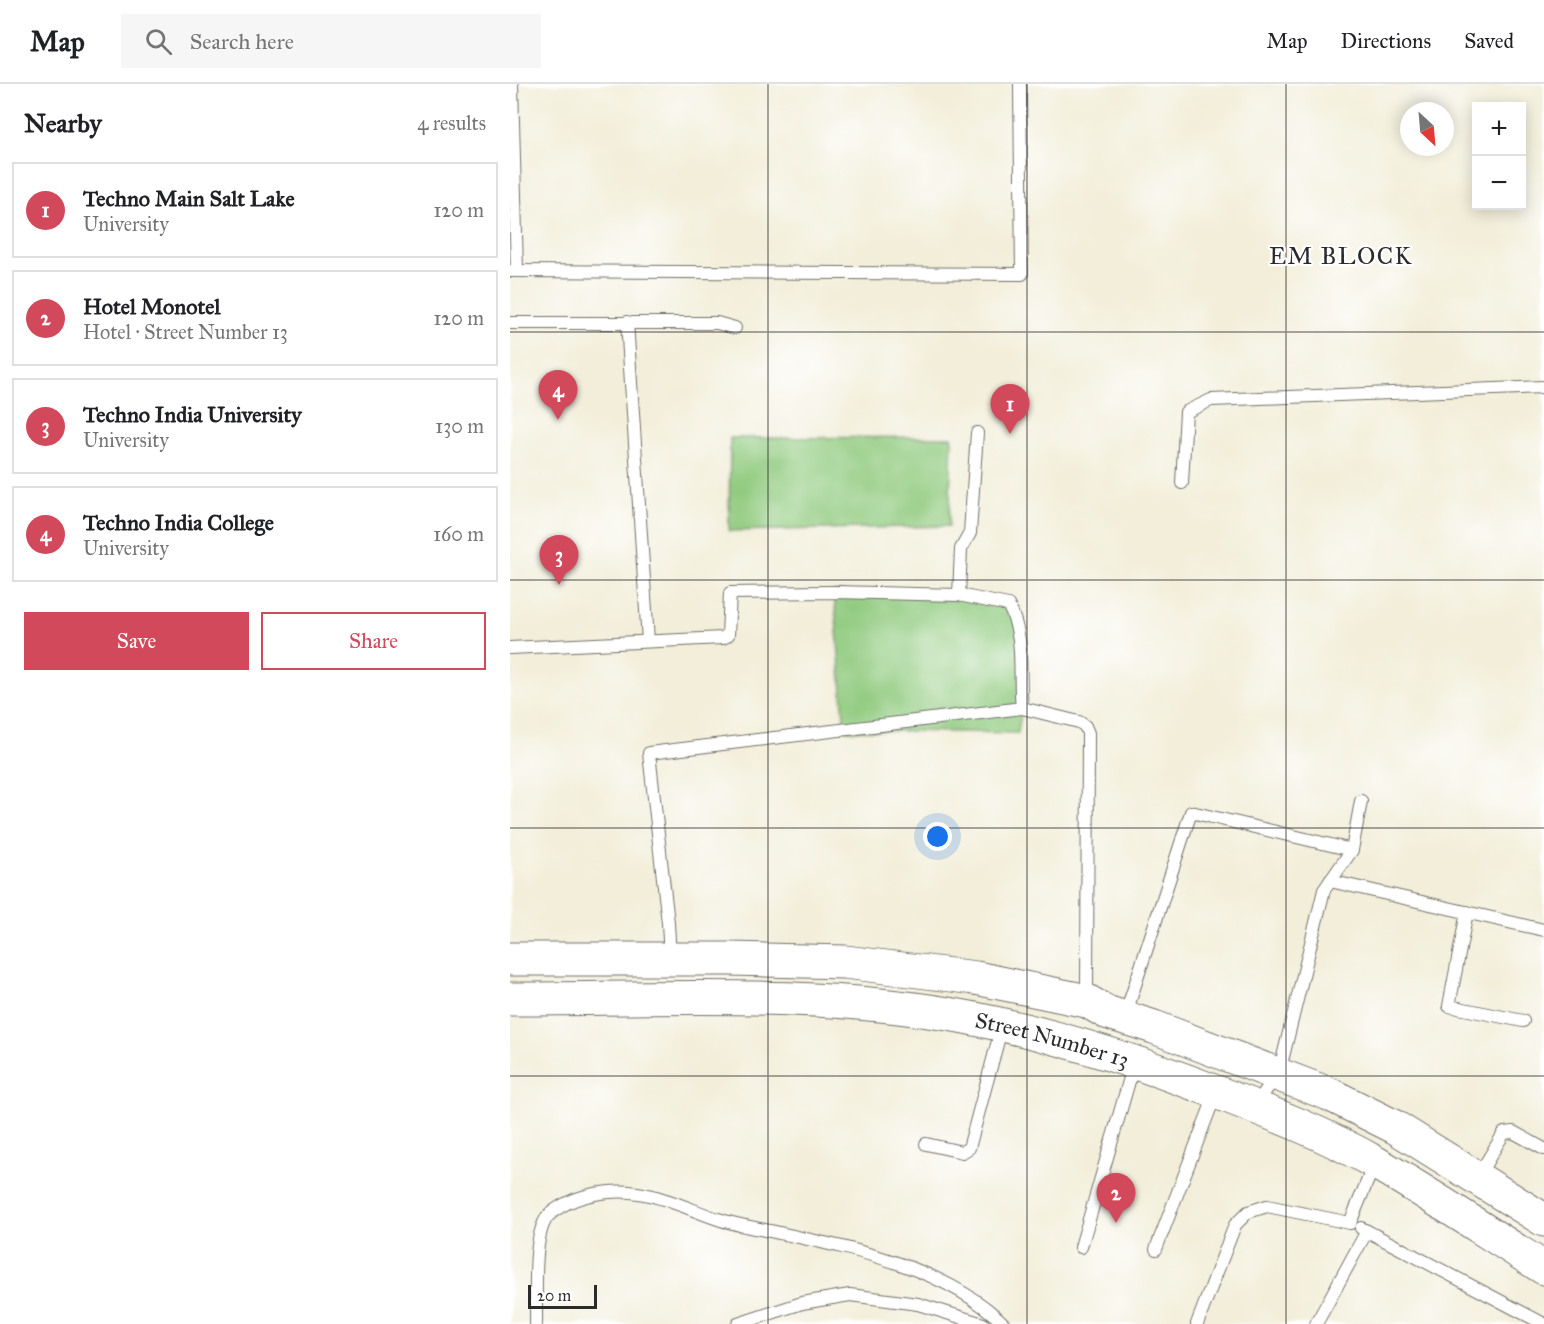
<!DOCTYPE html>
<html lang="en">
<head>
<meta charset="utf-8">
<style>
	:root { --surface:#fff; --page:#f6f6f6; --text:#202124; --muted:#757577; --line:#e0e0e0; --accent:#d1495b }
	body { margin:0; font-family:"IM FELL Great Primer",serif; background:var(--page); color:var(--text) }
	.controls { position:absolute; right:18px; top:18px; display:grid; overflow:hidden; border-radius:0px; box-shadow:0 3px 15px #0003 }
	.controls button { width:54px; height:54px; display:grid; place-items:center; padding:0; border:0; border-bottom:2px solid var(--line); background:var(--surface); color:var(--text); font:30px sans-serif }
	.compass { position:absolute; left:890px; top:18px; width:54px; height:54px; border-radius:50%; background:var(--surface); box-shadow:0 3px 15px #0003; rotate:154deg }
	.scale { position:absolute; left:18px; bottom:15px; width:69px; box-sizing:border-box; padding-left:6px; border:3px solid #2b2b2b; border-top:0; font-size:16px; line-height:21px; white-space:nowrap; color:#2b2b2b; -webkit-text-stroke:4px #fff; paint-order:stroke }
	.you { position:absolute; left:428px; top:753px; width:21px; height:21px; margin:-15px; border:4px solid #fff; border-radius:50%; background:#1a73e8; box-shadow:0 0 0 9px #1a73e833 }
	.badge { display:grid; place-items:center; width:39px; height:39px; border-radius:50%; background:var(--accent); color:#fff; font-size:20px; font-weight:700 }
	.pin { position:absolute; translate:-50% -50px; filter:drop-shadow(0 2px 3px #0008) }
	.pin::after { content:''; position:absolute; top:32px; width:21px; height:18px; background:inherit; clip-path:polygon(0 0,100% 0,50% 100%) }
	.list { margin:0; padding:0; list-style:none }
	h2 { display:flex; justify-content:space-between; align-items:center; height:78px; margin:0; padding:0 24px; font-size:26px }
	h2 small { font-size:20px; font-weight:400; color:var(--muted) }
	.list li { display:grid; grid-template-columns:39px 1fr auto; gap:18px; align-items:center; box-sizing:border-box; height:96px; margin:0 12px 12px; padding:0 12px; border:2px solid var(--line); border-radius:0px }
	.list b { display:block; font-size:22px; white-space:nowrap }
	.list p { margin:0; font-size:20px; white-space:nowrap; color:var(--muted) }
	.list em { font-size:20px; font-style:normal; color:var(--muted) }
	.actions { display:flex; gap:12px; padding:18px 24px }
	.actions a { flex:1; padding:14px 0; border:2px solid var(--accent); border-radius:0px; text-align:center; font-size:21px; color:var(--accent) }
	.actions .main { background:var(--accent); color:#fff }
	.icon { flex:none; width:33px; height:33px; fill:none; stroke:currentColor; stroke-width:2; stroke-linecap:round; stroke-linejoin:round }
	.map { position:relative; flex:none; width:1034px; height:1240px; overflow:hidden }
	header { display:flex; align-items:center; gap:36px; box-sizing:border-box; height:84px; padding:0 30px; background:var(--surface); border-bottom:2px solid var(--line) }
	header strong { font-size:28px }
	nav { display:flex; gap:33px; margin-inline-start:auto; font-size:21px }
	.search { width:420px; height:54px; background:var(--page); display:flex; align-items:center; gap:15px; box-sizing:border-box; padding:0 21px; border-radius:0px; color:var(--muted); font-size:22px }
	main { display:flex }
	aside { flex:1; background:var(--surface) }
	.map>svg:first-child { display:block }
	.green { fill:#90ca7e; stroke:#5e7a54; stroke-width:1.5 }
	.lines { fill:none; stroke-linecap:round; stroke-linejoin:round }
	.service-casing { stroke:#716f68; stroke-width:14 }
	.secondary-casing { stroke:#716f68; stroke-width:35 }
	.service { stroke:#fff; stroke-width:12 }
	.secondary { stroke:#fff; stroke-width:33 }
	.grid { fill:none; stroke:#2b2b2b; stroke-width:1.5; stroke-opacity:0.55 }
	.labels { text-anchor:middle; stroke-width:4.5; stroke-linejoin:round; paint-order:stroke }
	.street-label { font-size:22px; fill:#2b2b2b; stroke:#fff }
	.neighbourhood-label { font-size:24px; letter-spacing:1.5px; fill:#2b2b2b; stroke:#fff }
</style>
</head>
<body>
<header>
<strong>Map</strong>
<div class="search"><svg class="icon" aria-label="search" viewBox="0 0 24 24"><circle cx="10" cy="10" r="6"/><path d="M15 15l6 6"/></svg>Search here</div>
<nav><a>Map</a><a>Directions</a><a>Saved</a></nav>
</header>
<main>
<aside>
<h2>Nearby<small>4 results</small></h2>
<ul class="list">
<li><span class="badge">1</span><div><b>Techno Main Salt Lake</b><p>University</p></div><em>120 m</em></li>
<li><span class="badge">2</span><div><b>Hotel Monotel</b><p>Hotel · Street Number 13</p></div><em>120 m</em></li>
<li><span class="badge">3</span><div><b>Techno India University</b><p>University</p></div><em>130 m</em></li>
<li><span class="badge">4</span><div><b>Techno India College</b><p>University</p></div><em>160 m</em></li>
</ul>
<div class="actions"><a class="main">Save</a><a>Share</a></div>
</aside>
<div class="map">
<svg width="1034" height="1240" viewBox="0 0 1034 1240">
	<rect width="100%" height="100%" fill="#fff"/>
	<filter id="ink" filterUnits="userSpaceOnUse"><feTurbulence type="fractalNoise" baseFrequency=".0167" numOctaves="2"/><feDisplacementMap in="SourceGraphic" scale="12" xChannelSelector="R" yChannelSelector="G"/><feConvolveMatrix kernelMatrix="1 2 1 2 8 2 1 2 1" color-interpolation-filters="sRGB"/></filter>
	<filter id="wash" filterUnits="userSpaceOnUse"><feTurbulence type="fractalNoise" baseFrequency=".008" numOctaves="4" result="noise"/><feDisplacementMap in="SourceGraphic" scale="24" xChannelSelector="R" yChannelSelector="G"/><feGaussianBlur stdDeviation="1.35" result="paint"/><feColorMatrix in="noise" values="0 0 0 0 0 0 0 0 0 0 0 0 0 0 0 0 0 1.4 0 .05"/><feComposite in="paint" operator="in"/></filter>
	<g filter="url(#wash)">
		<rect width="100%" height="100%" fill="#f2eed9"/>
		<g class="green">
			<polygon points="442,353 439,442 219,447 220,354"/>
			<polygon points="324,508 449,511 498,521 507,537 512,624 508,649 335,646"/>
		</g>
	</g>
	<g filter="url(#ink)">
		<g class="lines">
			<defs>
				<g id="service">
					<polyline points="2,0 7,187"/>
					<polyline points="0,187 512,190 510,0"/>
					<polyline points="117,238 138,557"/>
					<polyline points="0,239 207,239 225,244"/>
					<polyline points="672,399 676,328 701,316 1034,303"/>
					<polyline points="449,511 451,465 460,449 467,349"/>
					<path d="M0 564 213 554 218 551 220 509 324 508 449 511 498 521C516 553 508 589 512 624"/>
					<polyline points="820,797 1034,846"/>
					<polyline points="957,828 939,922 1013,937"/>
					<polyline points="160,874 158,839 139,669 512,624 569,638 575,642 578,649 577,915"/>
					<polyline points="615,932 681,728 842,766"/>
					<polyline points="744,1022 769,989 814,806 842,766 851,717"/>
					<polyline points="416,1060 452,1068 459,1064 492,942"/>
					<polyline points="967,1094 994,1049 1003,1048 1034,1065"/>
					<polyline points="857,1147 1034,1240"/>
					<polyline points="571,1163 624,980"/>
					<polyline points="646,1165 706,1009"/>
					<path d="M26 1240C27 1214 21 1147 40 1130 57 1116 78 1110 99 1108 138 1104 172 1123 208 1135 229 1142 253 1145 274 1150 349 1166 438 1185 494 1240"/>
					<polyline points="228,1240 292,1219 340,1211 408,1220 473,1240"/>
					<polyline points="687,1240 725,1141 738,1128 757,1122 840,1139 864,1081"/>
					<polyline points="806,1240 857,1147 851,1144"/>
				</g>
				<g id="secondary">
					<polyline points="0,875 221,875 335,878 466,894 577,917 596,928 644,943 819,1010 885,1043 1034,1136"/>
					<path id="s1" d="M0 915C152 915 309 905 460 934 544 950 626 977 706 1008 761 1029 816 1050 866 1079 923 1112 978 1149 1034 1184"/>
				</g>
			</defs>
			<use href="#service" class="service-casing"/>
			<use href="#secondary" class="secondary-casing"/>
			<use href="#service" class="service"/>
			<use href="#secondary" class="secondary"/>
		</g>
	</g>
	<path class="grid" d="M258 0V1240M517 0V1240M776 0V1240M0 248H1034M0 496H1034M0 744H1034M0 992H1034"/>
	<g class="labels">
		<g class="street-label">
			<text dy="8" stroke="none"><textPath href="#s1" startOffset="546">Street Number 13</textPath></text>
		</g>
		<g class="neighbourhood-label">
			<text x="831" y="180">EM BLOCK</text>
		</g>
	</g>
</svg>
<div class="controls">
<button>+</button>
<button>−</button>
</div>
<svg class="compass" viewBox="-18 -18 36 36"><path d="M0-13l5 13h-10z" fill="#e53935"/><path d="M0 13l5-13h-10z" fill="#757577"/></svg>
<div class="scale">20 m</div>
<div class="you"></div>
<div class="pin badge" style="left:500px;top:350px">1</div>
<div class="pin badge" style="left:606px;top:1139px">2</div>
<div class="pin badge" style="left:49px;top:501px">3</div>
<div class="pin badge" style="left:48px;top:336px">4</div>
</div>
</main>
</body>
</html>
